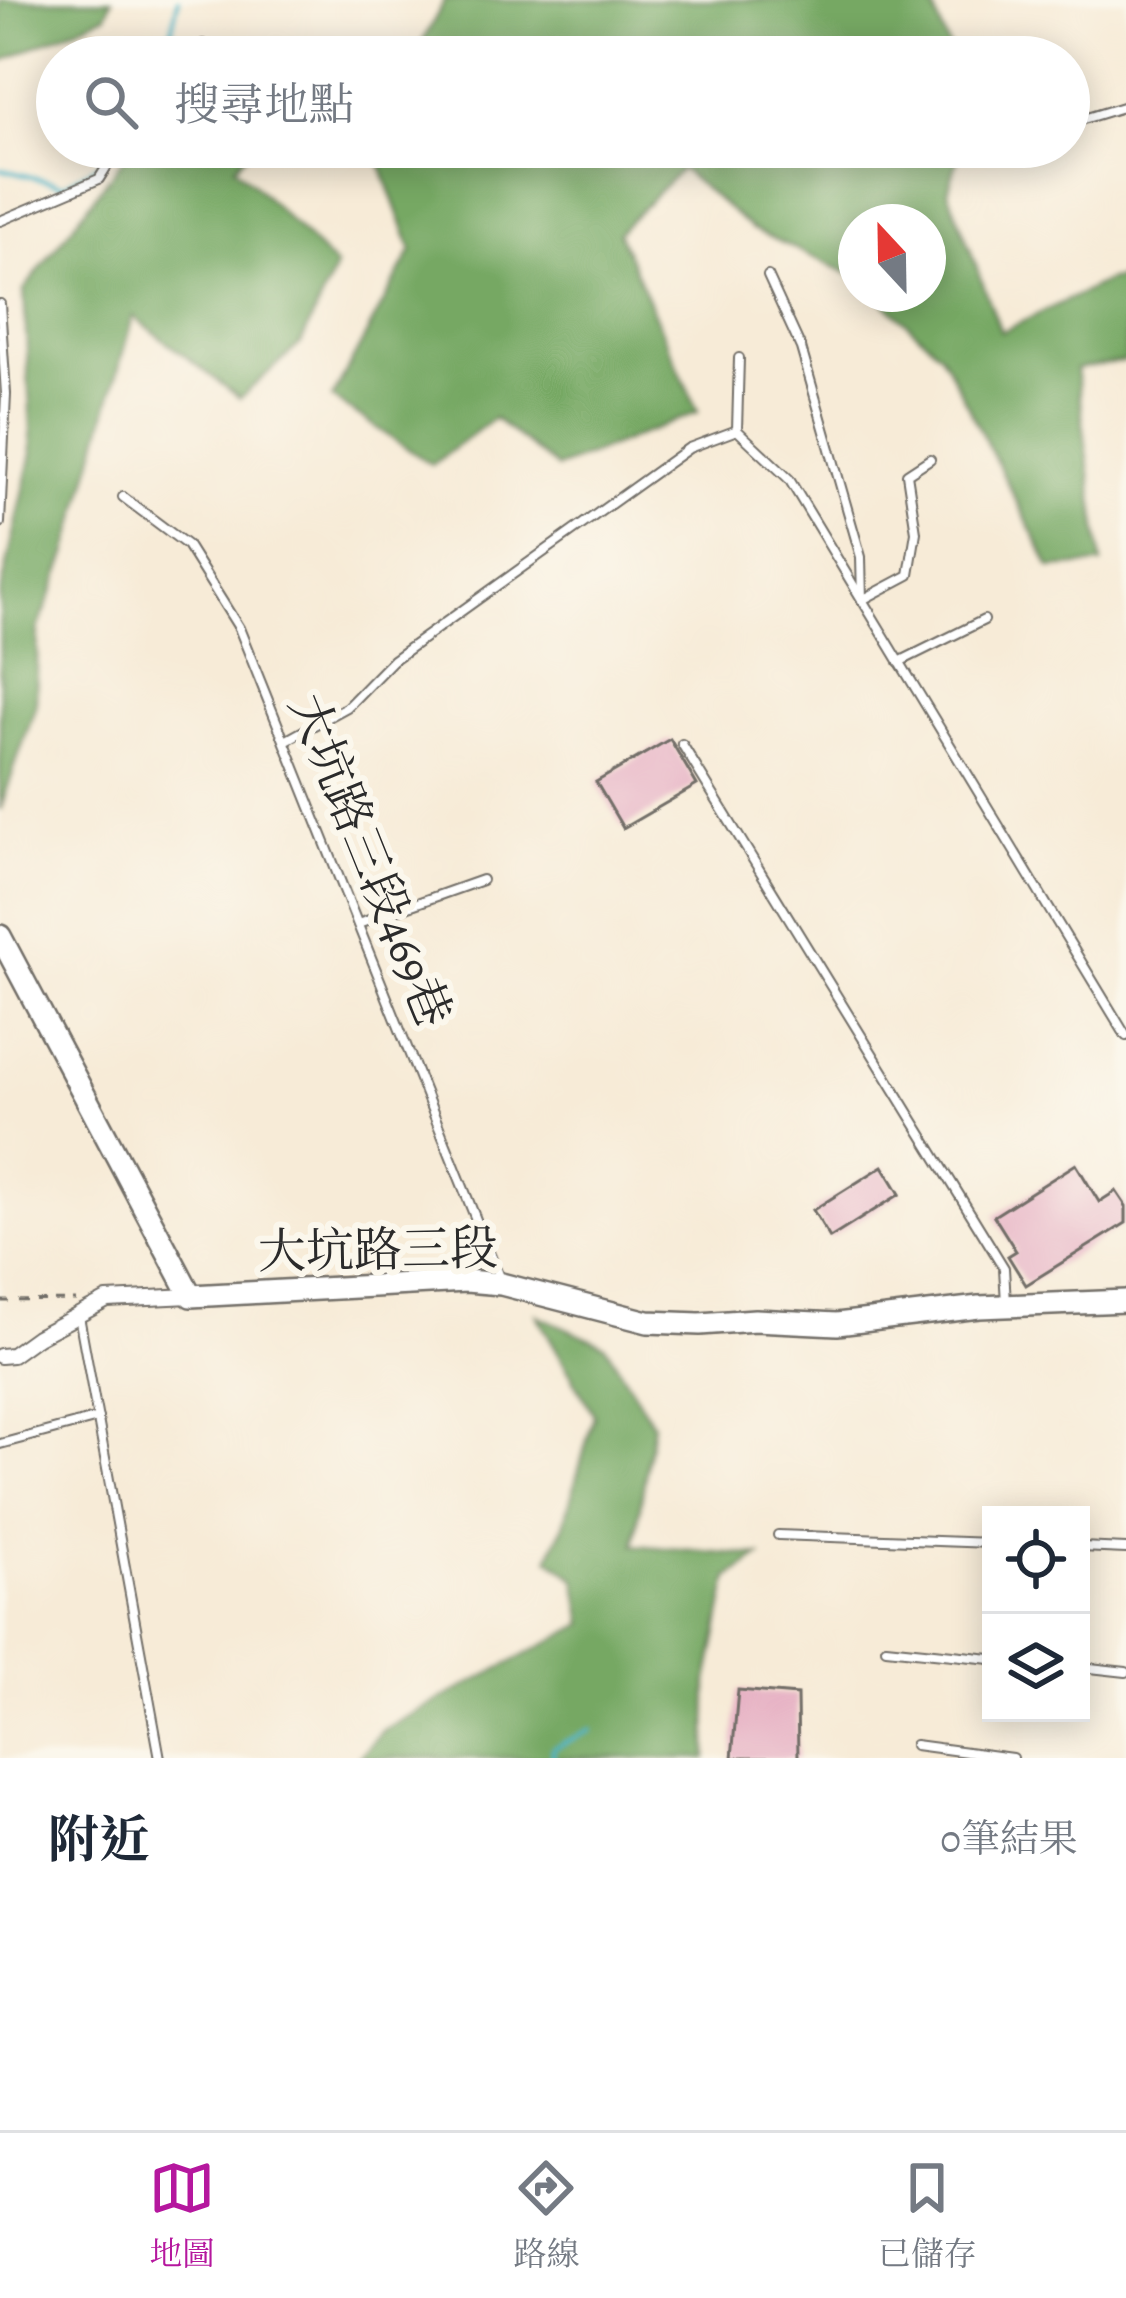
<!DOCTYPE html>
<html lang="zh-TW">
<head>
<meta charset="utf-8">
<style>
	:root { --surface:#fff; --page:#f2f2f3; --text:#1f2937; --muted:#747a83; --line:#e0e1e3; --accent:#b5179e }
	body { margin:0; font-family:Alegreya,"Noto Serif TC",serif; background:var(--page); color:var(--text) }
	.controls { position:absolute; right:36px; bottom:36px; display:grid; overflow:hidden; border-radius:0px; box-shadow:0 6px 30px #0003 }
	.controls button { width:108px; height:108px; display:grid; place-items:center; padding:0; border:0; border-bottom:3px solid var(--line); background:var(--surface); color:var(--text); font:60px sans-serif }
	.compass { position:absolute; left:838px; top:204px; width:108px; height:108px; border-radius:50%; background:var(--surface); box-shadow:0 6px 30px #0003; rotate:338deg }
	.list { margin:0; padding:0; list-style:none }
	h2 { display:flex; justify-content:space-between; align-items:center; height:156px; margin:0; padding:0 48px; font-size:51px }
	h2 small { font-size:39px; font-weight:400; color:var(--muted) }
	.icon { flex:none; width:66px; height:66px; fill:none; stroke:currentColor; stroke-width:2; stroke-linecap:round; stroke-linejoin:round }
	.map { position:relative; flex:none; width:1126px; height:1758px; overflow:hidden }
	.search { position:absolute; background:var(--surface); box-shadow:0 6px 30px #0003; left:36px; right:36px; top:36px; height:132px; display:flex; align-items:center; gap:30px; box-sizing:border-box; padding:0 42px; border-radius:66px; color:var(--muted); font-size:45px }
	.sheet { height:372px; background:var(--surface) }
	nav { display:flex; justify-content:space-around; align-items:center; box-sizing:border-box; height:168px; border-top:3px solid var(--line); background:var(--surface); font-size:33px; color:var(--muted) }
	nav a { display:grid; justify-items:center; gap:6px }
	nav .on { color:var(--accent) }
	.map>svg:first-child { display:block }
	.forest { fill:#76a863; stroke:#506a47; stroke-width:3 }
	.lines { fill:none; stroke-linecap:round; stroke-linejoin:round }
	.stream { stroke:#49b4c6; stroke-width:4.5 }
	.building { fill:#e7b3c5 }
	.lane-casing { stroke:#726e67; stroke-width:12 }
	.street-casing { stroke:#726e67; stroke-width:18 }
	.secondary-casing { stroke:#726e67; stroke-width:26 }
	.path { stroke:#726e67; stroke-width:3; stroke-dasharray:9 9; stroke-linecap:butt }
	.lane { stroke:#fff; stroke-width:8 }
	.street { stroke:#fff; stroke-width:14 }
	.secondary { stroke:#fff; stroke-width:21 }
	.labels { text-anchor:middle; stroke-width:12; stroke-linejoin:round; paint-order:stroke }
	.street-label { font-size:48px; fill:#2b2b2b; stroke:#fbf7ec }
</style>
</head>
<body>
<div class="map">
<svg width="1126" height="1758" viewBox="0 0 1126 1758">
	<rect width="100%" height="100%" fill="#fbf7ec"/>
	<filter id="ink" filterUnits="userSpaceOnUse"><feTurbulence type="fractalNoise" baseFrequency=".00833" numOctaves="2"/><feDisplacementMap in="SourceGraphic" scale="24" xChannelSelector="R" yChannelSelector="G"/><feConvolveMatrix kernelMatrix="1 2 1 2 8 2 1 2 1" color-interpolation-filters="sRGB"/></filter>
	<filter id="wash" filterUnits="userSpaceOnUse"><feTurbulence type="fractalNoise" baseFrequency=".004" numOctaves="4" result="noise"/><feDisplacementMap in="SourceGraphic" scale="48" xChannelSelector="R" yChannelSelector="G"/><feGaussianBlur stdDeviation="2.7" result="paint"/><feColorMatrix in="noise" values="0 0 0 0 0 0 0 0 0 0 0 0 0 0 0 0 0 1.4 0 .05"/><feComposite in="paint" operator="in"/></filter>
	<g filter="url(#wash)">
		<rect width="100%" height="100%" fill="#f7ebd7"/>
		<g class="forest">
			<polygon points="0,0 112,0 106,15 0,62"/>
			<polygon points="445,0 930,0 953,57 414,57"/>
			<polygon points="132,147 253,147 235,166 336,267 301,343 240,398 133,316 67,555 38,629 36,705 0,810 0,597 32,453 24,290"/>
			<polygon points="374,147 961,147 948,191 1001,332 1109,280 1126,278 1126,361 1076,369 1102,564 1051,568 941,354 875,294 928,294 928,222 856,222 856,277 752,229 681,169 618,232 698,412 557,468 494,418 432,465 332,398 412,250"/>
			<polygon points="537,1315 605,1345 653,1424 634,1545 760,1556 729,1578 708,1681 707,1758 358,1758 383,1730 584,1624 576,1579 549,1558 564,1524 594,1415"/>
		</g>
		<g class="lines">
			<g class="stream">
				<polyline points="166,57 178,0"/>
				<polyline points="0,169 64,185 101,163 107,147"/>
				<polyline points="553,1758 553,1748 591,1730"/>
			</g>
		</g>
		<g id="blocks">
			<g class="building">
				<polygon points="670,739 697,785 623,828 596,782"/>
				<polygon points="1076,1164 1099,1202 1116,1191 1126,1206 1126,1223 1026,1285 1008,1256 1016,1251 994,1216"/>
				<polygon points="883,1166 900,1194 830,1238 813,1210"/>
				<polygon points="738,1690 797,1695 798,1758 732,1758"/>
			</g>
		</g>
	</g>
	<g filter="url(#ink)">
		<use href="#blocks" fill-opacity="0" stroke="#726e67" stroke-width="3"/>
		<g class="lines">
			<defs>
				<g id="lane">
					<polyline points="191,57 203,44"/>
					<polyline points="1069,108 1080,120 1126,106"/>
					<polyline points="0,221 99,179 119,147"/>
					<polyline points="768,276 801,348 861,557 862,600 909,575 916,532 907,474 930,459"/>
					<polyline points="0,304 6,394 0,523"/>
					<polyline points="737,430 739,358"/>
					<polyline points="123,497 187,545 239,628 501,1282"/>
					<polyline points="899,662 984,620"/>
					<polyline points="285,741 347,707 393,660 689,448 737,430 789,479 1126,1036"/>
					<polyline points="682,744 1004,1268 1006,1303"/>
					<polyline points="358,924 482,880"/>
					<polyline points="79,1316 160,1758"/>
					<polyline points="0,1444 98,1418"/>
					<polyline points="778,1535 991,1543"/>
					<polyline points="1081,1547 1126,1549"/>
					<polyline points="886,1648 991,1659"/>
					<polyline points="1081,1667 1126,1672"/>
					<polyline points="915,1745 1012,1758"/>
				</g>
				<polyline id="street" points="0,1356 12,1355 37,1337 107,1300 191,1296"/>
				<polyline id="secondary" points="0,936 191,1296 466,1281 501,1284 648,1322 700,1324 755,1320 837,1324 979,1307 1126,1301"/>
			</defs>
			<use href="#lane" class="lane-casing"/>
			<use href="#street" class="street-casing"/>
			<use href="#secondary" class="secondary-casing"/>
			<polyline class="path" points="0,1301 76,1300"/>
			<use href="#lane" class="lane"/>
			<use href="#street" class="street"/>
			<use href="#secondary" class="secondary"/>
		</g>
	</g>
	<g class="labels">
		<g class="street-label">
			<text transform="translate(371 860) rotate(68)" y="17">大坑路三段469巷</text>
			<text transform="translate(378 1249) rotate(-1)" y="17">大坑路三段</text>
		</g>
	</g>
</svg>
<div class="controls">
<button><svg class="icon" aria-label="locate" viewBox="0 0 24 24"><circle cx="12" cy="12" r="6"/><path d="M12 2v4M12 18v4M2 12h4M18 12h4"/></svg></button>
<button><svg class="icon" aria-label="layers" viewBox="0 0 24 24"><path d="M12 4l9 5-9 5-9-5zM3 14l9 5 9-5"/></svg></button>
</div>
<svg class="compass" viewBox="-18 -18 36 36"><path d="M0-13l5 13h-10z" fill="#e53935"/><path d="M0 13l5-13h-10z" fill="#747a83"/></svg>
<div class="search"><svg class="icon" aria-label="search" viewBox="0 0 24 24"><circle cx="10" cy="10" r="6"/><path d="M15 15l6 6"/></svg>搜尋地點</div>
</div>
<section class="sheet">
<h2>附近<small>0筆結果</small></h2>
<ul class="list">
</ul>
</section>
<nav>
<a class="on"><svg class="icon" aria-label="map" viewBox="0 0 24 24"><path d="M3 6l6-2 6 2 6-2v14l-6 2-6-2-6 2zM9 4v14M15 6v14"/></svg>地圖</a>
<a><svg class="icon" aria-label="directions" viewBox="0 0 24 24"><path d="M12 3l9 9-9 9-9-9zM9 14v-3h6M13 9l2 2-2 2"/></svg>路線</a>
<a><svg class="icon" aria-label="saved" viewBox="0 0 24 24"><path d="M7 4h10v16l-5-4-5 4z"/></svg>已儲存</a>
</nav>
</body>
</html>
